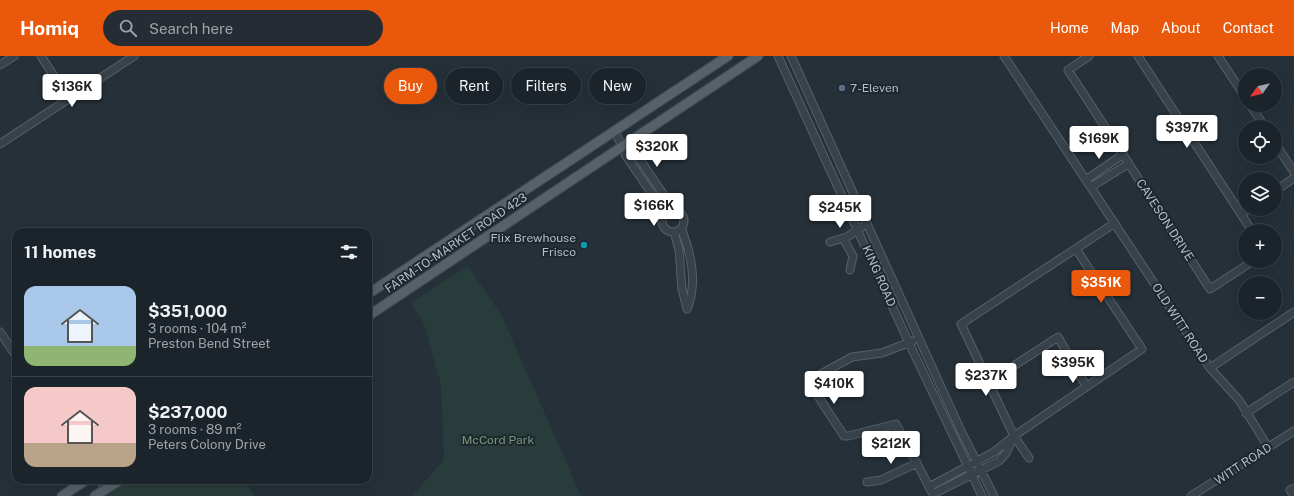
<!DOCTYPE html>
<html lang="en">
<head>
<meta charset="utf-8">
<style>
  :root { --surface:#1c242b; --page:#252c33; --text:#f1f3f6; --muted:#a0a4a9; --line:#3a4147; --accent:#ea580c }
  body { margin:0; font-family:"Public Sans",sans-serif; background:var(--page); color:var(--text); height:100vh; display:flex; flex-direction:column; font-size:15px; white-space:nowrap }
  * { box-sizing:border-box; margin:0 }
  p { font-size:13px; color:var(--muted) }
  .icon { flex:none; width:22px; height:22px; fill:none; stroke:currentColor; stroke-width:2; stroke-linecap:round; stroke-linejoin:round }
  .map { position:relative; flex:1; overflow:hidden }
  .details { position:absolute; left:12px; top:172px; width:360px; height:256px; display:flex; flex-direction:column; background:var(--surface); border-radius:12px; box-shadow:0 4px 16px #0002,0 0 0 1px var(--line) }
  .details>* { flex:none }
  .banner { position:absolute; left:384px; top:12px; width:380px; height:36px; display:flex; gap:8px }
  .needle { width:26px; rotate:236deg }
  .tools { position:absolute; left:1238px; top:12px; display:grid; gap:8px }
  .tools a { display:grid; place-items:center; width:44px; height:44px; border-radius:50%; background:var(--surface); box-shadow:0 4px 16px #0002,0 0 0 1px var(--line); font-size:20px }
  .price { position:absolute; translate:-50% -34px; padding:0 9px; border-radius:4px; background:#fff; color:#222; font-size:13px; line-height:26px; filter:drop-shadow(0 1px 2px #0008) }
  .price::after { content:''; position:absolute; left:50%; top:24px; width:12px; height:9px; margin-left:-6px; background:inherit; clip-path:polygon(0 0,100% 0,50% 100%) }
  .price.selected { background:var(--accent); color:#fff }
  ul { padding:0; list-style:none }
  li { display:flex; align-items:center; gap:12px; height:100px; padding:0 12px }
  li+li { border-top:1px solid var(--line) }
  li span { display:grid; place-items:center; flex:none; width:112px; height:80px; border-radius:12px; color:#555 }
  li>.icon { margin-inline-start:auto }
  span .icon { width:48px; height:48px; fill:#fffc; stroke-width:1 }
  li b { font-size:17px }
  h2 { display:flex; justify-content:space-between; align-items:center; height:48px; padding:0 12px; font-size:17px }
  .tag { padding:0 14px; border-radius:18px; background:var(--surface); box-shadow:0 4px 16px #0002,0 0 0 1px var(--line); font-size:14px; line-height:36px }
  .tag.selected { background:var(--accent); color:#fff }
  header { display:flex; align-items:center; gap:24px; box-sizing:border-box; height:56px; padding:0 20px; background:var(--accent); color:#fff }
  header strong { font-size:19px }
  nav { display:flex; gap:22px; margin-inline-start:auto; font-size:14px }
  .search { width:280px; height:36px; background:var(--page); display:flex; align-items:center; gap:10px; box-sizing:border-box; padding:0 14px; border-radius:22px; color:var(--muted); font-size:15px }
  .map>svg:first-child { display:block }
</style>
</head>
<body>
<header>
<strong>Homiq</strong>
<div class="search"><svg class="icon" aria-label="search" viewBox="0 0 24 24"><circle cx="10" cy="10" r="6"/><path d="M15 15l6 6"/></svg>Search here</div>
<nav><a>Home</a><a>Map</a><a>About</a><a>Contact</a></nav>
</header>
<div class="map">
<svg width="1294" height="440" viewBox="0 0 1294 440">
  <rect width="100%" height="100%" fill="#253039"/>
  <path fill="#283d3b" d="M468 210 502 260 581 440H412L444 404 441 329 424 268 411 247Z
    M129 424H245L255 440H105Z"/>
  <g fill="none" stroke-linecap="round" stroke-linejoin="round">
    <defs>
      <path id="minor" d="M41 0 69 43
        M778 0 909 287 982 440
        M791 0 961 375 994 440
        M1004 0 1210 312 1239 344 1268 391
        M1089 0 1068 14 1210 233 1253 205
        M1138 0 1252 175
        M1218 0 1245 41
        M0 9 14 0
        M1250 49 1265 71
        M614 75 623 91 626 100 665 157
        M1275 87 1294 116
        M0 88 134 0
        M623 91 634 95 674 154
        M1086 124 1122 99
        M1091 131 1128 108
        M1275 135 1294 122
        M662 165a11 11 0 1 1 22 0a11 11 0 1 1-22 0Z
        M1241 158 1249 153
        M681 172C691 197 698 227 687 253
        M674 176 679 194 682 233 687 253
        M843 182 853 200 850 214
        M830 186 847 181 862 171
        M0 276 16 300
        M913 285 882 297 852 301 819 319 813 324 810 328 844 380H848L896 368 934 440
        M1210 312 1294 256
        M989 326 1058 281 1086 330
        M1246 357 1294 326
        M1014 380 1142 293 1076 193
        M1029 402 1014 380 961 268 1115 167
        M100 424 106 433
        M867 426 881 424 917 407
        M929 431 994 396 1014 380 1006 397 999 405 933 438
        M1191 440 1294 375
        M1294 440 1290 434 1294 432"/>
      <path id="major" d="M368 238 728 0
        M368 260 758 0
        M62 440 86 424
        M95 440 120 424"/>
    </defs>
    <use href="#minor" stroke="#576068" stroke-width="9"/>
    <use href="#major" stroke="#424b53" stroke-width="11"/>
    <use href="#minor" stroke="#38424a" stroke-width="7"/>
    <use href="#major" stroke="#57616a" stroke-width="9"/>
  </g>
  <circle fill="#5c6f8a" stroke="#1e272f" stroke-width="1.5" cx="842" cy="32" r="4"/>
  <circle fill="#0f9aa8" stroke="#1e272f" stroke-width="1.5" cx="584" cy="189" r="4"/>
  <g text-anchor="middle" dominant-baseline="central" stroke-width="4" stroke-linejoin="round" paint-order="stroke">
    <g font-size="12" fill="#b4bdc6" stroke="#1e272f" text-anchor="start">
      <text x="850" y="32">7-Eleven</text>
      <text x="576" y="182" text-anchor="end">Flix Brewhouse<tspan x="576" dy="14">Frisco</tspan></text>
    </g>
    <g font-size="12" fill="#b4bdc6" stroke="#1e272f">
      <text transform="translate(1165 164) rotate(57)">CAVESON DRIVE</text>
      <text transform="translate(456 187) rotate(-34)">FARM-TO-MARKET ROAD 423</text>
      <text transform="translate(879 220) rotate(66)">KING ROAD</text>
      <text transform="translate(1180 267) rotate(57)">OLD WITT ROAD</text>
      <text transform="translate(1243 408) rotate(-33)">WITT ROAD</text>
    </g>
    <g font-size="12" fill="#749978" stroke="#1e272f">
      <text x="498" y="384">McCord Park</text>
    </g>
  </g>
</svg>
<div class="tools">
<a><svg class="needle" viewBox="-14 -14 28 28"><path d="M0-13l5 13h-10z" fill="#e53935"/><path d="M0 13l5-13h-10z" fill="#a0a4a9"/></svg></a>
<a><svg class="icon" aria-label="locate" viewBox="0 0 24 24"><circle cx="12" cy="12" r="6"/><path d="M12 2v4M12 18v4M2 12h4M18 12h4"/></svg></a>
<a><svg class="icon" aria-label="layers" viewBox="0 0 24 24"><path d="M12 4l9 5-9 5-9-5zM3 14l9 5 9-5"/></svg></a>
<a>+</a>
<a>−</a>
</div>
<b class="price" style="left:72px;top:52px">$136K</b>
<b class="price" style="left:1187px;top:93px">$397K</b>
<b class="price" style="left:1099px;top:104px">$169K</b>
<b class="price" style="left:657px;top:112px">$320K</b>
<b class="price" style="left:654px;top:171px">$166K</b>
<b class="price" style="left:840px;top:173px">$245K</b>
<b class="price selected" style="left:1101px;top:248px">$351K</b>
<b class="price" style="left:1073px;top:328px">$395K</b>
<b class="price" style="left:986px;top:341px">$237K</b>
<b class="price" style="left:834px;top:349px">$410K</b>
<b class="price" style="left:891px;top:409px">$212K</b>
<div class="banner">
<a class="tag selected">Buy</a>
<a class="tag">Rent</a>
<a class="tag">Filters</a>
<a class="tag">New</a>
</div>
<section class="details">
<h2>11 homes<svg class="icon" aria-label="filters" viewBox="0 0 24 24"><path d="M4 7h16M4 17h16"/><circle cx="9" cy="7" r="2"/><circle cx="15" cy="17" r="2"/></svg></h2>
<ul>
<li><span style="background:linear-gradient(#a9c7e8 75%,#8fb573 0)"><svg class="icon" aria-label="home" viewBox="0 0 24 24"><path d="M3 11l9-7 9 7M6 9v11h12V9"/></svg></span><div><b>$351,000</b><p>3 rooms · 104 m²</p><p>Preston Bend Street</p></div></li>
<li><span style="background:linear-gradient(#f6c9c9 70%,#b9a48a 0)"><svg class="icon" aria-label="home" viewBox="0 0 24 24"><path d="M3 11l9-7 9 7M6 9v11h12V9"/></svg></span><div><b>$237,000</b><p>3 rooms · 89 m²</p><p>Peters Colony Drive</p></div></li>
</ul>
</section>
</div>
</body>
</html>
